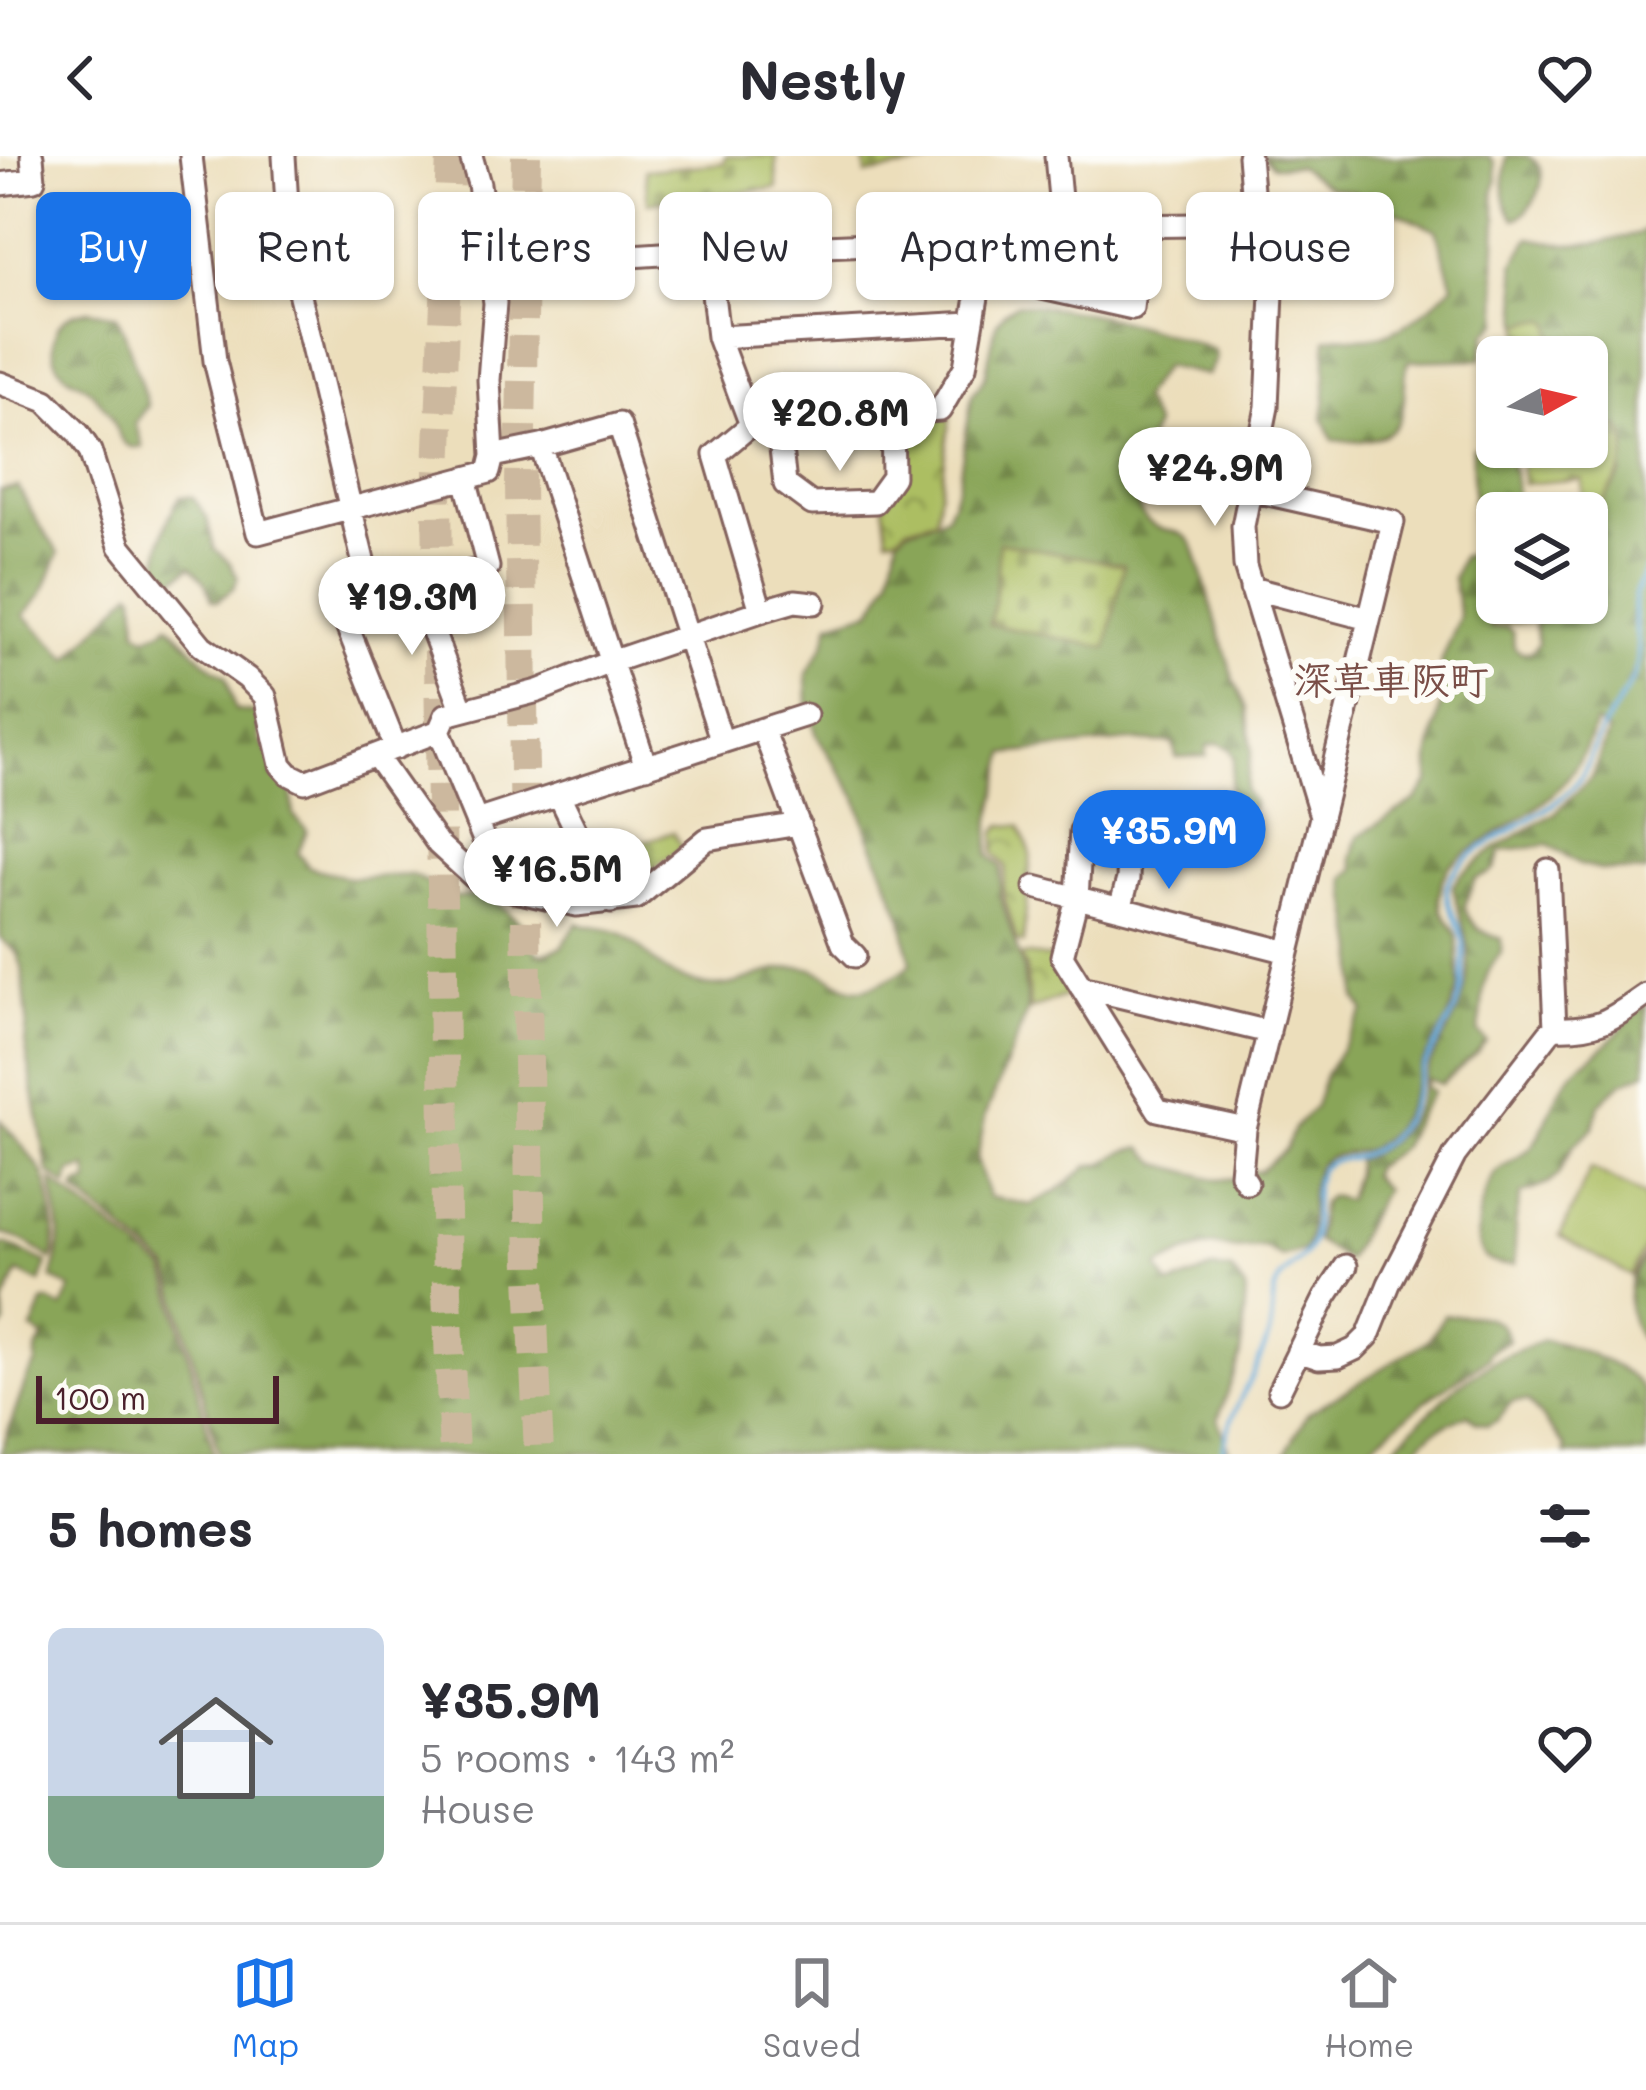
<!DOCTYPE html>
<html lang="en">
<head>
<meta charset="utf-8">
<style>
  :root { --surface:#fff; --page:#f2f2f3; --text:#2b2b33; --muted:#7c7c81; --line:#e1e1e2; --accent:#1a73e8 }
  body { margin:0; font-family:Mali,"Klee One",sans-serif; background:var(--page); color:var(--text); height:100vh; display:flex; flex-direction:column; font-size:45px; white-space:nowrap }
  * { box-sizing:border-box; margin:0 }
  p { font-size:39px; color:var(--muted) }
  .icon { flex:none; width:66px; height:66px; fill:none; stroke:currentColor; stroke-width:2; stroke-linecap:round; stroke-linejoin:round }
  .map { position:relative; height:1298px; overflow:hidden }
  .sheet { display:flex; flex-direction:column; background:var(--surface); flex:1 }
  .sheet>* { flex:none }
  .top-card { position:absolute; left:36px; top:36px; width:1575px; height:108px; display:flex; gap:24px }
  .needle { width:78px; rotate:82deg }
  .controls { position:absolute; left:1476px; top:180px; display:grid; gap:24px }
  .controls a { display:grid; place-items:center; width:132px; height:132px; border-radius:18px; background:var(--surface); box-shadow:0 3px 9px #0004; font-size:60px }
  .scale { position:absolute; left:36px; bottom:30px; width:243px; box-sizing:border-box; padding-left:12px; border:6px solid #4a1f2b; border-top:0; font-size:33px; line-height:42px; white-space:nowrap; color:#4a1f2b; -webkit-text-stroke:9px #fdfcf7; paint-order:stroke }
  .price { position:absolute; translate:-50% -102px; padding:0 27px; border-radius:42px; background:#fff; color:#222; font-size:39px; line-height:78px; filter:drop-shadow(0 3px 6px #0008) }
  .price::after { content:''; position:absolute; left:50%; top:72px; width:36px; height:27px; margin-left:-18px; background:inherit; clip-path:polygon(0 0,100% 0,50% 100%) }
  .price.active { background:var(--accent); color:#fff }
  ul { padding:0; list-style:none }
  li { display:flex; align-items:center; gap:36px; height:300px; padding:0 48px }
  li+li { border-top:3px solid var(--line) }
  li span { display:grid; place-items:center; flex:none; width:336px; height:240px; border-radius:18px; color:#555 }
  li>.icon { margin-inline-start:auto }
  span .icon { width:144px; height:144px; fill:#fffc; stroke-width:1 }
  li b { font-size:51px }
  h2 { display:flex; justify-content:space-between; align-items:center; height:144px; padding:0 48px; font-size:51px }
  .chip { padding:0 42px; border-radius:18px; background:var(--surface); box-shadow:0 3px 9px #0004; font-size:42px; line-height:108px }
  .chip.active { background:var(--accent); color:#fff }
  header { display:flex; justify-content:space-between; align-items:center; height:156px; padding:0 48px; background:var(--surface); font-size:54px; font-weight:700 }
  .tab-bar { display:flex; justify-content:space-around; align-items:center; height:168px; border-top:3px solid var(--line); background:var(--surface); font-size:33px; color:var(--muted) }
  .tab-bar a { display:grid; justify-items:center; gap:6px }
  .tab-bar .active { color:var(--accent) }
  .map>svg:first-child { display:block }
</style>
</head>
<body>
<header><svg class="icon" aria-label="back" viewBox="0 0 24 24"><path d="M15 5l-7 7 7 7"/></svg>Nestly<svg class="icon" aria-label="heart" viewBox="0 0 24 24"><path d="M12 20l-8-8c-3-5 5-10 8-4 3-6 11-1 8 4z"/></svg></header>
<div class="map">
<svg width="1646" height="1298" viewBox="0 0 1646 1298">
  <defs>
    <pattern id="forest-firs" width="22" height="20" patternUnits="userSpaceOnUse" patternTransform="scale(3)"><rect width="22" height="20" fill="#89a558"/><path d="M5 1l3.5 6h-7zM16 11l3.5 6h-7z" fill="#728649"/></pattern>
    <pattern id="cemetery-stones" width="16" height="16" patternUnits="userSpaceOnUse" patternTransform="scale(3)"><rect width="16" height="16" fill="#acbe62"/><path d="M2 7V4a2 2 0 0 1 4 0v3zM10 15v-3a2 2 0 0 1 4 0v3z" fill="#8e9a51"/></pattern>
    <pattern id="park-crowns" width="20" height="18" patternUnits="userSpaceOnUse" patternTransform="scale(3)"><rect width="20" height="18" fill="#acbe62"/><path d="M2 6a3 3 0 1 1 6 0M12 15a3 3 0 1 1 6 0" fill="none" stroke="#8e9a51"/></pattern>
  </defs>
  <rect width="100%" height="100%" fill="#fdfcf7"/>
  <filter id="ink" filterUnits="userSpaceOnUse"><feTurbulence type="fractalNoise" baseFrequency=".00833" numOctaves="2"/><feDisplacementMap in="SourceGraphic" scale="24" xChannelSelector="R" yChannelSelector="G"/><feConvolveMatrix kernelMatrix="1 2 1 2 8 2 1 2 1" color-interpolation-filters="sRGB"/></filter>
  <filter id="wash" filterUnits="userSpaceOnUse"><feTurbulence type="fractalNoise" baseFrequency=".004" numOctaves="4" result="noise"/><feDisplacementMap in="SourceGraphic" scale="48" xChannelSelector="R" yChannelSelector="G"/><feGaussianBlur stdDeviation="2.7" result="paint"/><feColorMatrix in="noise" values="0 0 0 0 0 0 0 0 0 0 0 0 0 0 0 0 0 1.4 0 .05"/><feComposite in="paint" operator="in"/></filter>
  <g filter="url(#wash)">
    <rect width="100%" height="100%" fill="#ecdebb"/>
    <path fill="#acbe62" stroke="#7b6e46" stroke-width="3" d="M1591 1012 1646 1041V1090L1631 1120 1560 1080Z"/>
    <path fill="url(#forest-firs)" stroke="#6a6242" stroke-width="3" d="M1261 0H1488L1494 6 1497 24 1493 37 1497 63 1495 109 1500 166 1487 176 1481 203 1408 205C1403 223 1406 239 1402 256 1396 286 1358 287 1333 284L1323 262 1326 242V183C1342 177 1356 184 1373 181 1404 176 1432 151 1453 129L1436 74 1354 36 1329 31 1298 10H1273Z
      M1506 0C1508 0 1525 0 1526 0 1556 11 1537 53 1515 63 1498 45 1505 22 1506 0Z
      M1646 73V716L1600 714 1580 709 1548 688 1500 695C1498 714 1492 717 1475 723L1464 751C1470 769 1482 777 1501 783V797C1475 827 1487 844 1478 876L1486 885 1477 897 1441 928 1427 923 1425 931 1432 936 1416 961 1402 990 1374 1012 1370 1019 1384 1033 1347 1104 1316 1085 1322 1047 1329 1040 1347 1044 1355 1017 1356 1004C1384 994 1403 977 1416 950 1421 938 1422 925 1427 914 1444 873 1465 860 1468 811 1470 782 1458 758 1453 730L1460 719 1496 692 1555 657 1592 621 1608 576 1595 567C1571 650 1511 662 1449 710L1442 724 1439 742 1441 754 1457 779 1459 831 1447 865 1422 907 1406 952 1392 975 1369 993 1329 1001 1318 1009 1311 1033 1309 1083 1304 1095 1281 1101 1263 1091 1235 1093 1213 1089 1185 1097 1158 1111 1169 1130 1212 1113 1231 1114 1246 1133 1241 1199 1218 1263 1230 1298H219L169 1112 75 1035 78 1029 89 1027 87 1012 71 1016 67 1030 48 1016 25 887 27 865 22 810 16 796 0 782V334L18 331 35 362 59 397 42 439 24 459 69 503 132 435 135 439 137 474 146 481 163 474 168 468C192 488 197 504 226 520L235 554 259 558V583L286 624 292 637 294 660 307 674 298 697 309 711 349 722 412 719 458 742 478 739 495 745 521 767 520 786 542 798 562 791 577 767C592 773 609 771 622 778 639 788 650 803 665 815 674 821 689 825 700 828 735 837 766 810 801 811 823 811 843 835 861 833 878 830 899 819 911 808L901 758 868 677 857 642 817 580 808 549 807 518 825 487 830 467 872 454 891 421 898 381 907 373 935 365 946 359 954 342 959 323 972 239 985 221 996 168 1004 156 1016 148C1083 152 1150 170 1213 194L1216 202 1207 219 1164 210 1141 242 1155 270 1132 315 1129 330C1137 342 1138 358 1149 366 1166 379 1179 369 1193 389L1234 524 1247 553 1252 595 1245 635 1254 647 1251 653 1240 652 1238 668 1226 666 1234 601 1230 593 1219 587 1207 590 1206 600 1176 601 1173 587 1130 585 1006 598 990 668 989 699 1001 711 1000 739 1023 813 1028 854 985 961 977 1003 989 1041 1030 1049 1057 1035 1089 1010 1104 1007 1123 996 1142 991 1160 1008 1218 1024 1245 1021 1252 1015 1259 1016 1286 993 1294 972 1315 951 1325 919 1364 855 1356 842 1357 795 1345 722 1355 713 1352 702 1358 681 1416 644 1429 626V601L1443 538 1441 507 1460 461 1453 423 1461 401 1473 397 1472 291H1496C1521 313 1514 326 1516 357H1497V406L1487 409 1491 472 1507 471 1513 476 1514 491 1520 496H1531L1538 488 1535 468 1553 464V447H1587V366L1622 317 1617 270 1587 273V201H1555L1552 168 1547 164 1521 169 1514 108 1530 82 1566 89 1596 88 1640 77Z
      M87 154 116 159 125 178 148 250 135 267 143 291C115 295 121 272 108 255 101 246 92 234 82 228 73 222 73 225 65 218 49 203 49 172 69 160 74 156 81 156 87 154Z
      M180 341H193L207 362 214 392 230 407 238 422 233 433 217 445 212 443 206 427 191 410 172 425 169 437 151 416 154 411H158C161 384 165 363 180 341Z
      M1646 849V916L1621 927 1599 948 1593 972 1573 990 1559 1018 1548 1028 1521 1038 1515 1068V1108C1506 1109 1496 1109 1488 1104 1467 1089 1482 1036 1495 1018 1505 1006 1522 1002 1532 990 1547 971 1552 945 1566 925 1576 909 1594 901 1607 888 1620 875 1630 860 1646 849Z
      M0 964C13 980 33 999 43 1018 51 1036 59 1086 52 1104 36 1093 20 1080 0 1078Z
      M51 1024 166 1114 214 1298H0L27 1222 36 1208V1195L44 1181 32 1174 43 1147 49 1145 62 1152 71 1133 52 1122C65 1081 59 1065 51 1024Z
      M0 1088 8 1089 47 1107 40 1127 18 1116 3 1150 6 1168 0 1175Z
      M1646 1099V1190C1631 1174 1625 1147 1631 1125 1634 1117 1642 1107 1646 1099Z
      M1444 1159C1469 1159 1501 1155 1508 1184L1489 1196 1488 1202 1428 1243 1360 1298H1285L1307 1258 1429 1184Z
      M1543 1184C1569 1187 1641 1214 1646 1241 1646 1259 1646 1280 1646 1298H1565V1291L1528 1245H1513L1498 1264 1487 1269 1476 1266 1468 1258C1449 1267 1421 1278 1413 1298H1392L1396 1288 1457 1230 1495 1204Z"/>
    <path fill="url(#cemetery-stones)" stroke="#7b6e46" stroke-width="3" d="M725 0H776L777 32 648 47 645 14 724 7Z
      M864 0H972L866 19Z
      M1535 164H1547L1552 167 1555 201H1514L1522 199 1521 169Z
      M1618 270 1625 277C1631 314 1610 333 1590 362H1587V357H1583L1582 323 1523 328 1520 291H1587V273Z
      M999 386 1124 409 1107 492 989 468 995 445Z
      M1489 410H1497V447H1552L1553 464 1493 468Z"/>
    <path fill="url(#park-crowns)" stroke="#7b6e46" stroke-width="3" d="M950 261 936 363 907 371 898 379 888 381 884 349 903 325 900 271 908 264Z
      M1002 669 1020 670 1031 698 1023 787 1017 786 1003 736 1006 711 994 697 996 676Z
      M673 676 682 692 634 727 609 734 594 701Z
      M1029 799 1060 803 1077 835 1030 854 1026 813 1020 800Z"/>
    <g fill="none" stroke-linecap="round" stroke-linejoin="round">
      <path stroke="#60a7d7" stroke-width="4.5" d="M1223 1298C1228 1254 1256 1221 1269 1179 1274 1163 1270 1141 1278 1126 1288 1109 1307 1104 1312 1084 1317 1064 1310 1030 1321 1013 1328 1003 1343 1004 1354 1001 1379 995 1397 977 1408 955 1414 941 1417 926 1423 912 1436 884 1458 860 1462 830 1463 815 1465 799 1463 784 1460 763 1440 747 1449 724 1463 690 1550 662 1578 625 1590 610 1593 591 1601 575 1613 551 1635 530 1638 503 1640 484 1633 466 1634 448 1634 436 1641 425 1646 414"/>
    </g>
  </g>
  <g filter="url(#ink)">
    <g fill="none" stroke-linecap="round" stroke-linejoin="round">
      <path stroke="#ccb89e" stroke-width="30" stroke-dasharray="30 15" stroke-linecap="butt" d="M451 0 437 340 447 1137 454 1298
        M526 0 520 329 531 1119 539 1298"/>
      <defs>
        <path id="minor" d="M191 0 215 205 258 377 489 316 493 300 489 224 495 147 479 28 471 0
          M284 0 290 98 372 442
          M1056 0 1063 74
          M1249 0 1255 68
          M0 28 34 24 32 0
          M1035 76 1042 132 1132 152 1142 69
          M708 95 718 181 751 269
          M492 109 708 95 987 83 1120 70 1275 68 1267 251 1243 370 1245 410 1321 660
          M718 181 971 167
          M0 227 46 245 78 277 90 295 120 390 202 490 247 522 265 540 281 609 289 618 305 626 439 575 446 559 538 535 611 506 761 455 715 299 751 269 940 254 965 211 987 83
          M778 266 785 328 812 348 875 346 893 321 892 260
          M541 290 619 268 722 586
          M493 300 541 290 646 611
          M416 430 462 553
          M1251 432 1369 463
          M761 455 795 445 814 447
          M763 573 843 788 855 800
          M439 575 496 713 499 731
          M396 592 345 465 367 455 372 442 488 411 465 322
          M376 600 438 688 474 721 499 731 576 749 636 742 707 683 799 668
          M559 639 611 746
          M1169 663 1091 664 1081 675 1077 742 1062 800 1158 954 1245 973
          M476 665 806 559
          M1548 714 1555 872
          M1035 731 1288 796
          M1120 753 1128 723 1130 663
          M1081 831 1269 876
          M1247 1027 1241 1018 1245 973 1393 366 1251 334
          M1298 1195 1319 1202 1338 1201 1355 1193 1368 1180 1389 1128 1455 999 1549 877 1555 872C1598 874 1612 863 1646 839
          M1279 1235 1325 1142 1346 1110"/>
      </defs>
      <use href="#minor" stroke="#83625d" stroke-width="27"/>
      <use href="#minor" stroke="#fff" stroke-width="21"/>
    </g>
  </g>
  <g text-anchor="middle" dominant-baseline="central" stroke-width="12" stroke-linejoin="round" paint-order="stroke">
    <g font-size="39" font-weight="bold" fill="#7a4e47" stroke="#fdfcf7">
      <text x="1391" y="522">深草車阪町</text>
    </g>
  </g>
</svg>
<div class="controls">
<a><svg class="needle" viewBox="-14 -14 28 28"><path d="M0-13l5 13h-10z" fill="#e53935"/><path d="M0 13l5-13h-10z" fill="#7c7c81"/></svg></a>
<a><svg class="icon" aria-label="layers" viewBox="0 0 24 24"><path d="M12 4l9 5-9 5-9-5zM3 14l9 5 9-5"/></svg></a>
</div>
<div class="scale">100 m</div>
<b class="price" style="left:840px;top:318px">¥20.8M</b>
<b class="price" style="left:1215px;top:373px">¥24.9M</b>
<b class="price" style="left:412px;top:502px">¥19.3M</b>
<b class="price active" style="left:1169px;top:736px">¥35.9M</b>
<b class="price" style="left:557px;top:774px">¥16.5M</b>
<div class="top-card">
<a class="chip active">Buy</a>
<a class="chip">Rent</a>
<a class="chip">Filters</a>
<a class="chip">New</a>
<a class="chip">Apartment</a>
<a class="chip">House</a>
</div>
</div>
<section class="sheet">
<h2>5 homes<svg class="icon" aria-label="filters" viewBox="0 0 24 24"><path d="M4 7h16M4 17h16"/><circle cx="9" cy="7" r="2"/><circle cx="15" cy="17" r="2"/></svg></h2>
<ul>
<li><span style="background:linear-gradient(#c9d6e8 70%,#7fa58c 0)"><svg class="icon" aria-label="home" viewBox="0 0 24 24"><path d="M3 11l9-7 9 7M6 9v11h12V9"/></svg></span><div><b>¥35.9M</b><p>5 rooms · 143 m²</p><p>House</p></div><svg class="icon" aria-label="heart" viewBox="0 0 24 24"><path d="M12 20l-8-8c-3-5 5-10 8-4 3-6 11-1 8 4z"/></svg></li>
</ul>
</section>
<nav class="tab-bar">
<a class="active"><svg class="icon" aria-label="map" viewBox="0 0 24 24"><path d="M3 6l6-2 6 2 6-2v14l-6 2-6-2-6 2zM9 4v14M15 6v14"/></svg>Map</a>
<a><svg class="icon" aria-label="saved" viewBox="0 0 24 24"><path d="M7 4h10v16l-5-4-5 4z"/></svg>Saved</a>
<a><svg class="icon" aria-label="home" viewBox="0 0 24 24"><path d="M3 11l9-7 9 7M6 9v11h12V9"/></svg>Home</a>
</nav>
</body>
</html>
